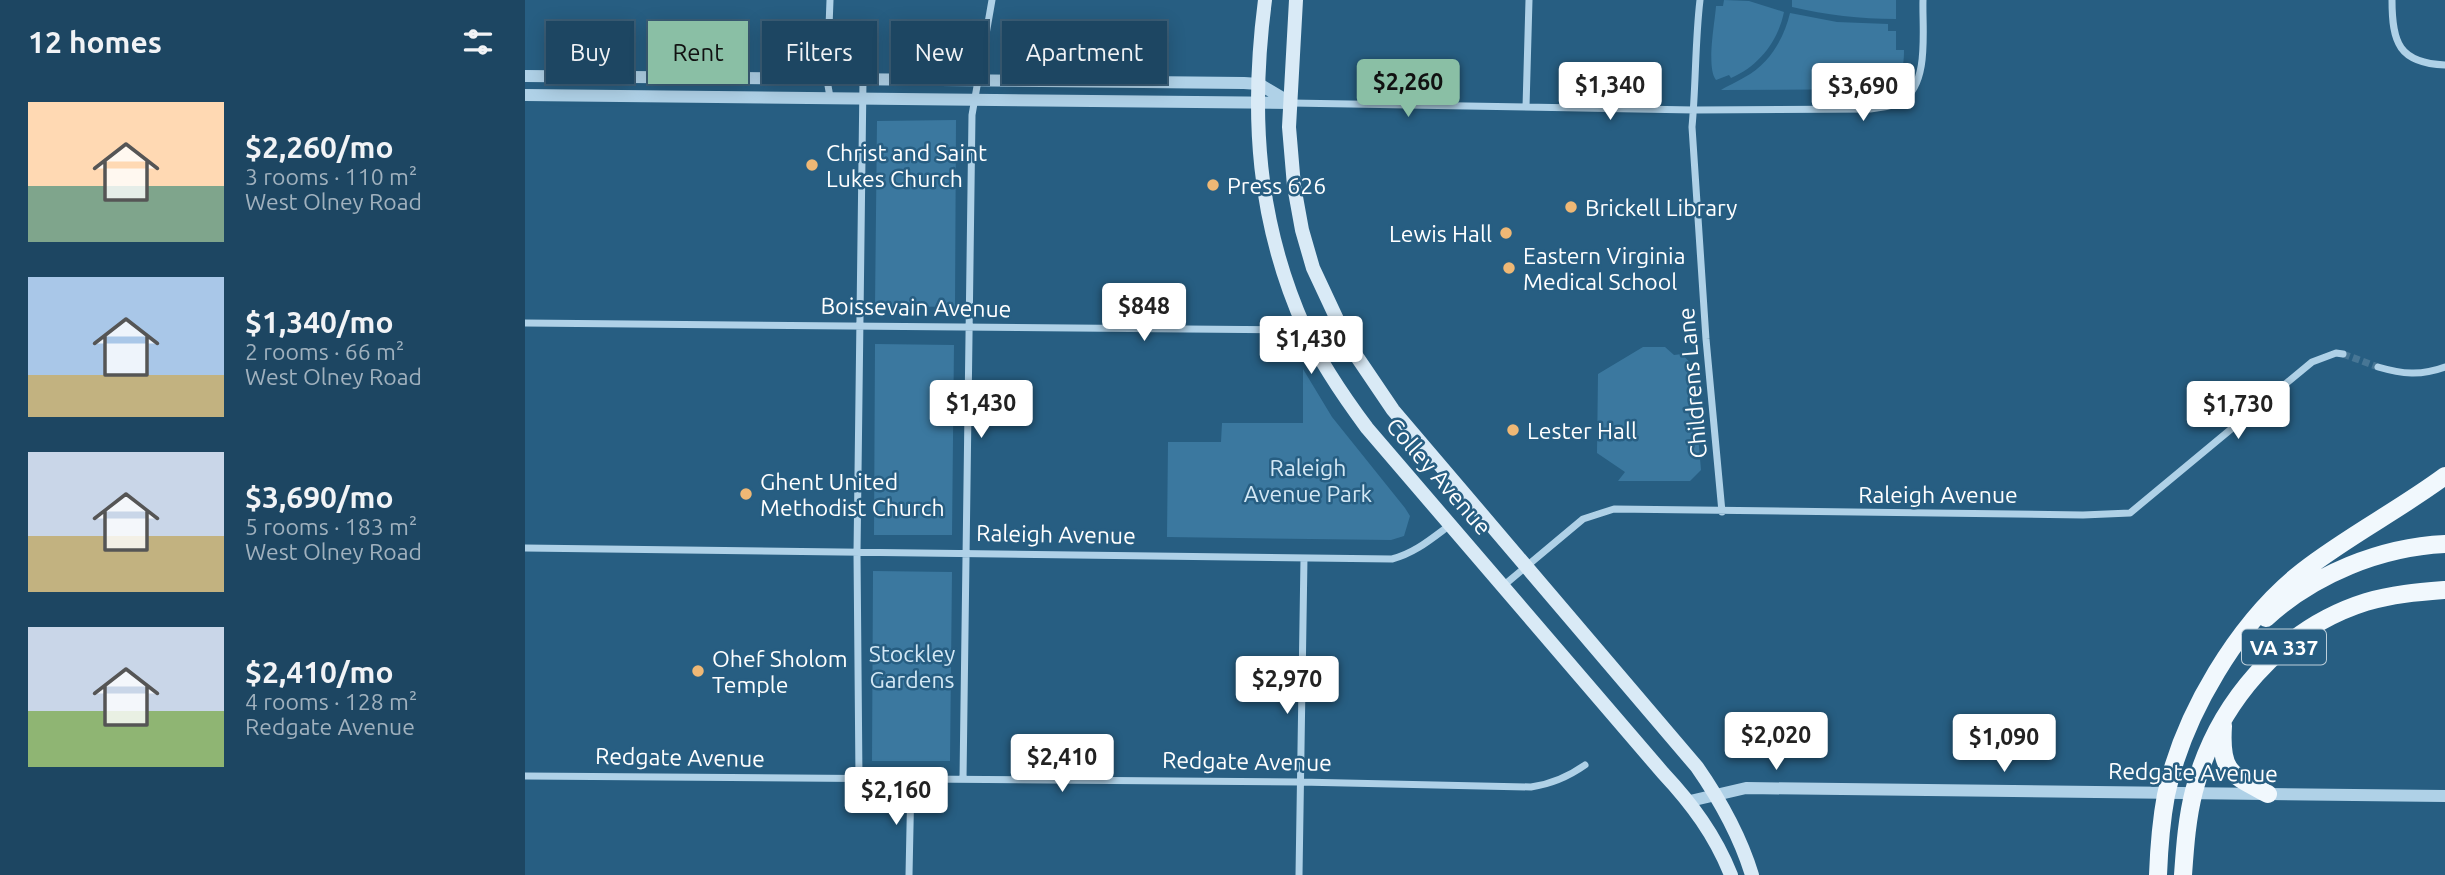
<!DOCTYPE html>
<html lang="en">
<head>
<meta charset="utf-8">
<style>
  :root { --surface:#1d4662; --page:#254d68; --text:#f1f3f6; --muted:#a0b1be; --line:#3b5e77; --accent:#8abfa5 }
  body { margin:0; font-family:Ubuntu,sans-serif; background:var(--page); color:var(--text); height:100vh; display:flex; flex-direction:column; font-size:26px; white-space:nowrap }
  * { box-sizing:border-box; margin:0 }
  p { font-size:23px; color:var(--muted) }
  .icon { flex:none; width:38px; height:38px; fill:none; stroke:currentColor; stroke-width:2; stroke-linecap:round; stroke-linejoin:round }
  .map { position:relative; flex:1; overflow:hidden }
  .side { display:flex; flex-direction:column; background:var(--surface); width:525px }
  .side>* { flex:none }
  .hud { position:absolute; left:21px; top:21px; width:665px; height:63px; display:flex; gap:14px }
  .price { position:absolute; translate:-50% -60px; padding:0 16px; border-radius:7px; background:#fff; color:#222; font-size:23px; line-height:46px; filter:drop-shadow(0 2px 4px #0008) }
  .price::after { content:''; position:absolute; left:50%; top:42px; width:21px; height:16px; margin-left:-10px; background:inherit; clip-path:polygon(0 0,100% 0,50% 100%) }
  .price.current { background:var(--accent); color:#111 }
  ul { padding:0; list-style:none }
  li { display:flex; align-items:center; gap:21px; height:175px; padding:0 28px }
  li span { display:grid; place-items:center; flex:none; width:196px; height:140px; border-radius:0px; color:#555 }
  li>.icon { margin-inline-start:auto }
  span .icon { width:84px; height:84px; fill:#fffc; stroke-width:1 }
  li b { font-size:30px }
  h2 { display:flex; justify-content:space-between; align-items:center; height:84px; padding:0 28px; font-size:30px }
  .pill { padding:0 24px; border-radius:0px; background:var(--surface); box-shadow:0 4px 18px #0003,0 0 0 2px var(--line); font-size:24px; line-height:63px }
  .pill.current { background:var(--accent); color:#111 }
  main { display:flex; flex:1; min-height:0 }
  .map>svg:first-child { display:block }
</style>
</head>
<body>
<main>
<section class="side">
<h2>12 homes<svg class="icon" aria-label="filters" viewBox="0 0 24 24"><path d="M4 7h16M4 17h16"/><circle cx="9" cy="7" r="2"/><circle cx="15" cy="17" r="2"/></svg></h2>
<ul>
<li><span style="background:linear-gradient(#ffd9b3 60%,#7fa58c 0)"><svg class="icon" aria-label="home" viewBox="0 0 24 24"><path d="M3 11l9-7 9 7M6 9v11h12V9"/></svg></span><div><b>$2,260/mo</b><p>3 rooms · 110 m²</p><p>West Olney Road</p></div></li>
<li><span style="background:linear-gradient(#a9c7e8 70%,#c2b280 0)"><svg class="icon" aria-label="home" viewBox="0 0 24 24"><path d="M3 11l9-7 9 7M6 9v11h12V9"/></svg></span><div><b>$1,340/mo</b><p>2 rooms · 66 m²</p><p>West Olney Road</p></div></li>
<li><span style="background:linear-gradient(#c9d6e8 60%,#c2b280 0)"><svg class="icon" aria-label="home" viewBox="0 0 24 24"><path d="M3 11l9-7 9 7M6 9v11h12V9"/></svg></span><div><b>$3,690/mo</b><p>5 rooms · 183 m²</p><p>West Olney Road</p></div></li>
<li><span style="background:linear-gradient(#c9d6e8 60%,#8fb573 0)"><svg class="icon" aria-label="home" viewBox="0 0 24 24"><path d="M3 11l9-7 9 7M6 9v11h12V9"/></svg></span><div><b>$2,410/mo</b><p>4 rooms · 128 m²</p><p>Redgate Avenue</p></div></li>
</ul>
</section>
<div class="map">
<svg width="1920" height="875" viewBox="0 0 1920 875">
  <rect width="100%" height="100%" fill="#275e82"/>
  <path fill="#3b789f" d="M1199 0 1224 1 1259 12C1253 41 1234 66 1206 78L1204 75 1191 80C1181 68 1190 22 1191 6H1198Z
    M1267 0H1371V19C1335 19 1301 15 1267 7Z
    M1265 13 1312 22 1363 24V31H1371V50H1379C1379 69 1376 83 1356 89L1196 90C1202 86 1212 82 1220 77 1244 64 1259 39 1265 13Z
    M431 120 430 307 350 306 352 121Z
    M350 344 429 345 427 535H349Z
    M1118 347H1140L1149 355 1157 354 1167 365 1176 470 1165 481H1093L1100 472 1072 453 1073 374Z
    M778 369 807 417 880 508 885 516 879 536 866 540 642 537 643 442H696L697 423H778Z
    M348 571 427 572 425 761H347Z"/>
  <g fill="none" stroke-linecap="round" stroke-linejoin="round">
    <path stroke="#477695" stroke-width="7" stroke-dasharray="7 3.5" stroke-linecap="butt" d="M1818 354 1853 367"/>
    <path stroke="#afd1e7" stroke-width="7" d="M1175 0C1170 42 1171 84 1167 127L1181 339 1197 512
      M1867 0C1867 43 1874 63 1920 65
      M305 97 302 80 305 0
      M766 103 1169 110 1345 109C1356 107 1368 107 1377 101 1405 83 1397 29 1398 0
      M1001 107 1004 0
      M0 323 780 330
      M1853 367C1877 374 1896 376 1920 367
      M0 548 867 559C890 553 906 539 925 525
      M978 586 1058 519 1089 509 1558 515 1605 513 1787 362 1811 353 1818 354
      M0 776 775 782 1006 787C1027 784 1043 777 1060 765
      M334 779 332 553 338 80
      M438 779 447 115 467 0
      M384 875 386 779
      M774 875 779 558"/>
    <path stroke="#afd1e7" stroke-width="12" d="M0 76 719 83 734 84 766 103
      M0 95 766 103
      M1165 801 1221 788 1920 796"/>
    <path stroke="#d9eaf6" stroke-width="14" d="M740 0C725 115 732 222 780 329 796 364 819 397 842 428L1138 773C1167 804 1190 835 1206 875
      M771 0 764 127 769 186 777 230 788 268 824 345 868 410 1172 767C1195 800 1215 836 1227 875"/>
    <path stroke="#f1f8fd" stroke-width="18" d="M1741 618C1789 574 1856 547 1920 544
      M1698 726C1695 772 1705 774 1743 794
      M1633 875C1634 848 1636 822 1641 795 1658 715 1713 622 1778 571 1823 536 1874 510 1920 476
      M1658 875C1660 847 1662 818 1669 791 1691 705 1755 629 1841 602 1867 594 1894 592 1920 590"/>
  </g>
  <g fill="#efb875" stroke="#275e82" stroke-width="2.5">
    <circle cx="287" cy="165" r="7"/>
    <circle cx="688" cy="185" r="7"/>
    <circle cx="1046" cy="207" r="7"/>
    <circle cx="981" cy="233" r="7"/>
    <circle cx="984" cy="268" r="7"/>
    <circle cx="988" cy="430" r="7"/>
    <circle cx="221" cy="494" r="7"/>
    <circle cx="173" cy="671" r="7"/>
  </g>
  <g text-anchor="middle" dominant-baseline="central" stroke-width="5" stroke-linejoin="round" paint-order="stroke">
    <rect fill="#275e82" stroke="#becfda" stroke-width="2" x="1717" y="629.5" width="84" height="35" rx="5"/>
    <g font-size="21" font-weight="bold" fill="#fff">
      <text x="1759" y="647">VA 337</text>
    </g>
    <g font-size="23" fill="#fff" stroke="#275e82" text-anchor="start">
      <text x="301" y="152">Christ and Saint<tspan x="301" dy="26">Lukes Church</tspan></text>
      <text x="702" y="185">Press 626</text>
      <text x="1060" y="207">Brickell Library</text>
      <text x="967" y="233" text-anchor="end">Lewis Hall</text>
      <text x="998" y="255">Eastern Virginia<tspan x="998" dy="26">Medical School</tspan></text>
      <text x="1002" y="430">Lester Hall</text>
      <text x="235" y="481">Ghent United<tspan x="235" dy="26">Methodist Church</tspan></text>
      <text x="187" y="658">Ohef Sholom<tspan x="187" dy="26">Temple</tspan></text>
    </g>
    <g font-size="23" fill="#fff" stroke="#275e82">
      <text transform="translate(391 307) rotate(1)">Boissevain Avenue</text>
      <text transform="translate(1167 383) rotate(-95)">Childrens Lane</text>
      <text transform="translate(914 476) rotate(49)">Colley Avenue</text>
      <text x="1413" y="494">Raleigh Avenue</text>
      <text transform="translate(531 534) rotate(1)">Raleigh Avenue</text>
      <text transform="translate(155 757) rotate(1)">Redgate Avenue</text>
      <text transform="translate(722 761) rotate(1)">Redgate Avenue</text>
      <text transform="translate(1668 772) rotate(1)">Redgate Avenue</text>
    </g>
    <g font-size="23" fill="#d3e8f5" stroke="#275e82">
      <text x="783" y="467">Raleigh<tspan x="783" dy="26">Avenue Park</tspan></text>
      <text x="387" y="653">Stockley<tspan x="387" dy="26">Gardens</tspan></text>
    </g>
  </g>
</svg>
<b class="price current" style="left:883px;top:119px">$2,260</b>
<b class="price" style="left:1085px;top:122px">$1,340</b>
<b class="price" style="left:1338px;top:123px">$3,690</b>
<b class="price" style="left:619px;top:343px">$848</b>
<b class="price" style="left:786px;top:376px">$1,430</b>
<b class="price" style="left:456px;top:440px">$1,430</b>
<b class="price" style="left:1713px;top:441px">$1,730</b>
<b class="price" style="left:762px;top:716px">$2,970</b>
<b class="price" style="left:1251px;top:772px">$2,020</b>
<b class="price" style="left:1479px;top:774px">$1,090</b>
<b class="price" style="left:537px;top:794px">$2,410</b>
<b class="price" style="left:371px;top:827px">$2,160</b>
<div class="hud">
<a class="pill">Buy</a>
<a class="pill current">Rent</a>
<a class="pill">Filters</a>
<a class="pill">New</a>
<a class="pill">Apartment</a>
</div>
</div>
</main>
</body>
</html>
